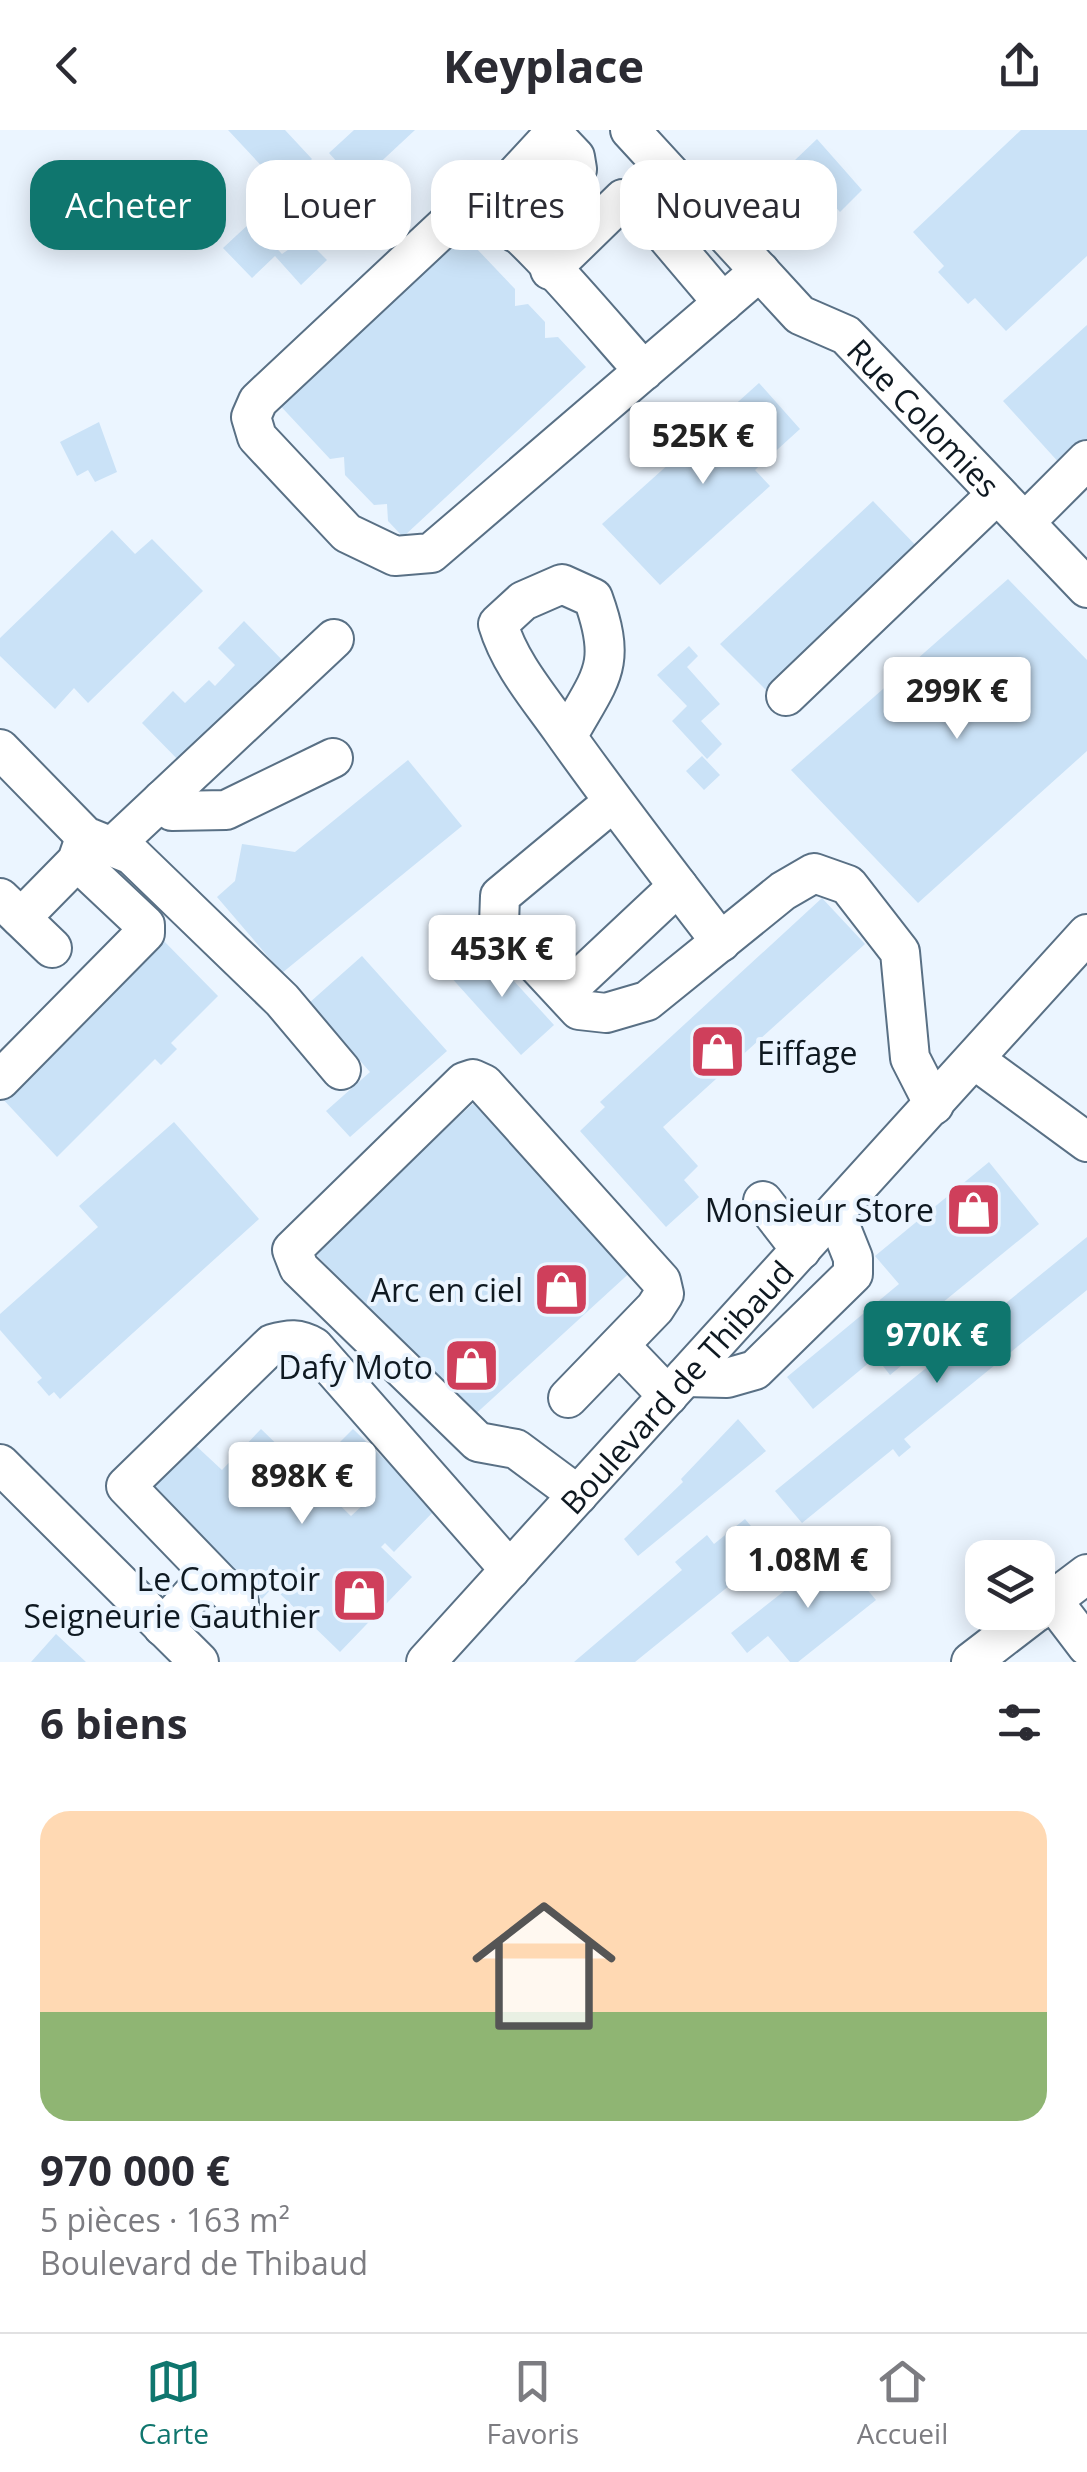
<!DOCTYPE html>
<html lang="fr">
<head>
<meta charset="utf-8">
<style>
  :root { --surface:#fff; --page:#f7f7f7; --text:#2b2b33; --muted:#7c7c81; --line:#e1e1e2; --accent:#0f766e }
  body { margin:0; font-family:"Open Sans",sans-serif; background:var(--page); color:var(--text); height:100vh; display:flex; flex-direction:column; font-size:38px; white-space:nowrap }
  * { box-sizing:border-box; margin:0 }
  p { font-size:32px; color:var(--muted) }
  .icon { flex:none; width:55px; height:55px; fill:none; stroke:currentColor; stroke-width:2; stroke-linecap:round; stroke-linejoin:round }
  .map { position:relative; height:1532px; overflow:hidden }
  .panel { display:flex; flex-direction:column; background:var(--surface); flex:1 }
  .panel>* { flex:none }
  .top-card { position:absolute; left:30px; top:30px; width:1028px; height:90px; display:flex; gap:20px }
  .fabs { position:absolute; left:965px; top:1410px; display:grid; gap:20px }
  .fabs a { display:grid; place-items:center; width:90px; height:90px; border-radius:20px; background:var(--surface); box-shadow:0 5px 25px #0003; font-size:50px }
  .price { position:absolute; translate:-50% -85px; padding:0 22px; border-radius:10px; background:#fff; color:#222; font-size:32px; line-height:65px; filter:drop-shadow(0 2px 5px #0008) }
  .price::after { content:''; position:absolute; left:50%; top:60px; width:30px; height:22px; margin-left:-15px; background:inherit; clip-path:polygon(0 0,100% 0,50% 100%) }
  .price.current { background:var(--accent); color:#fff }
  ul { padding:0; list-style:none }
  li { display:grid; align-content:center; gap:20px; height:530px; padding:0 40px }
  li+li { border-top:2px solid var(--line) }
  li span { display:grid; place-items:center; height:310px; border-radius:30px; color:#555 }
  li>.icon { margin-inline-start:auto }
  span .icon { width:180px; height:180px; fill:#fffc; stroke-width:1 }
  li b { font-size:42px }
  h2 { display:flex; justify-content:space-between; align-items:center; height:120px; padding:0 40px; font-size:42px }
  .chip { padding:0 35px; border-radius:30px; background:var(--surface); box-shadow:0 5px 25px #0003; font-size:35px; line-height:90px }
  .chip.current { background:var(--accent); color:#fff }
  header { display:flex; justify-content:space-between; align-items:center; height:130px; padding:0 40px; background:var(--surface); font-size:45px; font-weight:700 }
  .tabs { display:flex; justify-content:space-around; align-items:center; height:140px; border-top:2px solid var(--line); background:var(--surface); font-size:28px; color:var(--muted) }
  .tabs a { display:grid; justify-items:center; gap:5px }
  .tabs .current { color:var(--accent) }
  .map>svg:first-child { display:block }
</style>
</head>
<body>
<header><svg class="icon" aria-label="back" viewBox="0 0 24 24"><path d="M15 5l-7 7 7 7"/></svg>Keyplace<svg class="icon" aria-label="share" viewBox="0 0 24 24"><path d="M12 15V3M7 8l5-5 5 5M5 13v7h14v-7"/></svg></header>
<div class="map">
<svg width="1087" height="1532" viewBox="0 0 1087 1532">
  <rect width="100%" height="100%" fill="#ebf5ff"/>
  <path fill="#cae2f7" d="M228 0H285L312 29 282 58Z
    M354 0H415L357 54 329 23Z
    M1021 0H1087V126L1006 201 975 168 968 174 938 142 944 136 913 102Z
    M817 9 862 60 840 82 794 31Z
    M251 92 282 124 305 108 327 130 301 155 275 126 252 148 223 118Z
    M457 98 515 159V176L528 174 545 192V208L558 207 586 237 403 407 388 391 387 374 374 375 345 345 344 327 330 329 274 269Z
    M1087 195V312L1061 335 1003 271Z
    M759 253 800 299 755 340 770 356 660 455 602 394Z
    M99 292 117 342 95 352 88 340 77 346 60 312Z
    M873 371 924 424 772 566 720 514Z
    M112 400 135 424 152 409 203 461 88 573 74 558 55 579 0 526V508Z
    M1008 449 1087 530V621L918 773 791 640Z
    M244 491 288 536 186 638 142 593 173 561 185 573 209 550 215 556 235 535 218 518Z
    M689 516 698 526 687 537 720 574 701 591 722 614 707 629 672 591 687 576 657 545Z
    M702 626 720 645 704 660 686 641Z
    M408 630 462 696 282 843 217 767 235 751 242 714 295 722Z
    M822 768 865 814 663 997 698 1036 684 1050 699 1067 666 1097 580 1001 605 977 600 972Z
    M159 806 218 866 171 913 177 919 161 935 155 929 57 1027 0 966Z
    M482 816 554 895 521 925 449 845Z
    M362 826 447 921 350 1007 326 981 370 942 309 873Z
    M478 969 635 1138 470 1289 312 1120Z
    M174 992 259 1089 60 1269 54 1262 49 1266 37 1252 42 1248 0 1200V1184L98 1097 79 1076Z
    M989 1032 1039 1094 942 1173 957 1190 890 1245 876 1227 813 1279 787 1247 899 1154 875 1126Z
    M1087 1107V1160L904 1309 911 1317 899 1327 893 1319 802 1393 775 1361Z
    M738 1289 766 1321 638 1426 624 1409 683 1352 681 1349Z
    M261 1299 351 1386 364 1374 320 1332 353 1299 436 1379 394 1422 385 1413 381 1417 412 1447 340 1522 273 1457 262 1469 149 1360 193 1313 222 1340Z
    M745 1389 772 1421 635 1532H574L682 1440 675 1432 707 1405 714 1414Z
    M835 1421 876 1470 798 1532H790L768 1506 747 1523 731 1503Z
    M56 1504 86 1532H31Z"/>
  <g fill="none" stroke-linecap="round" stroke-linejoin="round">
    <defs>
      <g id="minor">
        <path id="s1" d="M630 0 800 185 846 205 1087 458"/>
        <path d="M487 76 547 11 557 8 575 27 577 39 516 103"/>
        <path d="M550 140 623 69H635L723 173"/>
        <path d="M644 241C613 208 513 84 477 73L460 82 258 271 251 287 257 307 347 403 395 426 431 423 760 141"/>
        <path d="M1025 392 1087 330"/>
        <path d="M786 566 997 364"/>
        <path d="M567 607C600 547 618 537 593 468L562 454 523 471 498 494C510 534 538 566 562 600 613 672 667 742 721 812"/>
        <path d="M0 619 85 706 132 725 282 870 341 940"/>
        <path d="M162 670 172 681 226 680 333 628"/>
        <path d="M613 672 500 766 499 794 579 880 606 883 647 871 783 761 814 743 848 755 900 822 910 928 934 975"/>
        <path d="M112 717 334 509"/>
        <path d="M0 768 52 818"/>
        <path d="M21 788 77 731 85 708"/>
        <path d="M564 863 678 756"/>
        <path d="M975 930 1087 1012"/>
        <path d="M0 950 145 803V795L77 731"/>
        <path d="M763 1071 801 1120"/>
        <path d="M621 1217 668 1266"/>
        <path d="M685 1247 727 1248 755 1240 853 1144V1128L835 1083"/>
        <path d="M568 1268 655 1178 664 1164 661 1151 484 954 473 949 464 952 292 1120 299 1138 478 1312 516 1319 578 1365"/>
        <path d="M0 1334 199 1532"/>
        <path d="M1052 1470 1087 1516"/>
        <path d="M239 1473 126 1356 272 1214C289 1209 299 1208 314 1217L510 1440"/>
        <path d="M1038 1481 1087 1444"/>
        <path d="M163 1497 210 1445"/>
        <path id="s2" d="M426 1532 1087 804"/>
        <path d="M971 1532 1036 1482"/>
      </g>
    </defs>
    <use href="#minor" stroke="#597085" stroke-width="42"/>
    <use href="#minor" stroke="#fff" stroke-width="38"/>
  </g>
  <defs>
    <symbol id="shop-square" viewBox="-11 -11 22 22"><rect x="-9" y="-9" width="18" height="18" rx="4" fill="#cf3f5b" stroke="#ebf5ff"/><path d="M-5-2.5h2.3a2.7 3.5 0 0 1 5.4 0H5L5.5 6h-11ZM-1.5-2.5h3a1.5 2.3 0 0 0-3 0Z" fill="#fff"/></symbol>
  </defs>
  <g fill-rule="evenodd">
    <use href="#shop-square" x="686" y="890" width="63" height="63"/>
    <use href="#shop-square" x="942" y="1048" width="63" height="63"/>
    <use href="#shop-square" x="530" y="1128" width="63" height="63"/>
    <use href="#shop-square" x="440" y="1204" width="63" height="63"/>
    <use href="#shop-square" x="328" y="1434" width="63" height="63"/>
  </g>
  <g text-anchor="middle" dominant-baseline="central" stroke-width="8" stroke-linejoin="round" paint-order="stroke">
    <g font-size="32" fill="#0f1921" stroke="#ebf5ff">
      <text stroke="none"><textPath href="#s1" startOffset="415">Rue Colomies</textPath></text>
      <text stroke="none"><textPath href="#s2" startOffset="372">Boulevard de Thibaud</textPath></text>
    </g>
    <g font-size="32" fill="#0f1921" stroke="#ebf5ff" text-anchor="end">
      <text x="757" y="922" text-anchor="start">Eiffage</text>
      <text x="934" y="1079">Monsieur Store</text>
      <text x="523" y="1159">Arc en ciel</text>
      <text x="433" y="1236">Dafy Moto</text>
      <text x="320" y="1448">Le Comptoir<tspan x="320" dy="37">Seigneurie Gauthier</tspan></text>
    </g>
  </g>
</svg>
<div class="fabs">
<a><svg class="icon" aria-label="layers" viewBox="0 0 24 24"><path d="M12 4l9 5-9 5-9-5zM3 14l9 5 9-5"/></svg></a>
</div>
<b class="price" style="left:703px;top:357px">525K €</b>
<b class="price" style="left:957px;top:612px">299K €</b>
<b class="price" style="left:502px;top:870px">453K €</b>
<b class="price current" style="left:937px;top:1256px">970K €</b>
<b class="price" style="left:302px;top:1397px">898K €</b>
<b class="price" style="left:808px;top:1481px">1.08M €</b>
<div class="top-card">
<a class="chip current">Acheter</a>
<a class="chip">Louer</a>
<a class="chip">Filtres</a>
<a class="chip">Nouveau</a>
</div>
</div>
<section class="panel">
<h2>6 biens<svg class="icon" aria-label="filters" viewBox="0 0 24 24"><path d="M4 7h16M4 17h16"/><circle cx="9" cy="7" r="2"/><circle cx="15" cy="17" r="2"/></svg></h2>
<ul>
<li><span style="background:linear-gradient(#ffd9b3 65%,#8fb573 0)"><svg class="icon" aria-label="home" viewBox="0 0 24 24"><path d="M3 11l9-7 9 7M6 9v11h12V9"/></svg></span><div><b>970 000 €</b><p>5 pièces · 163 m²</p><p>Boulevard de Thibaud</p></div></li>
</ul>
</section>
<nav class="tabs">
<a class="current"><svg class="icon" aria-label="map" viewBox="0 0 24 24"><path d="M3 6l6-2 6 2 6-2v14l-6 2-6-2-6 2zM9 4v14M15 6v14"/></svg>Carte</a>
<a><svg class="icon" aria-label="saved" viewBox="0 0 24 24"><path d="M7 4h10v16l-5-4-5 4z"/></svg>Favoris</a>
<a><svg class="icon" aria-label="home" viewBox="0 0 24 24"><path d="M3 11l9-7 9 7M6 9v11h12V9"/></svg>Accueil</a>
</nav>
</body>
</html>
